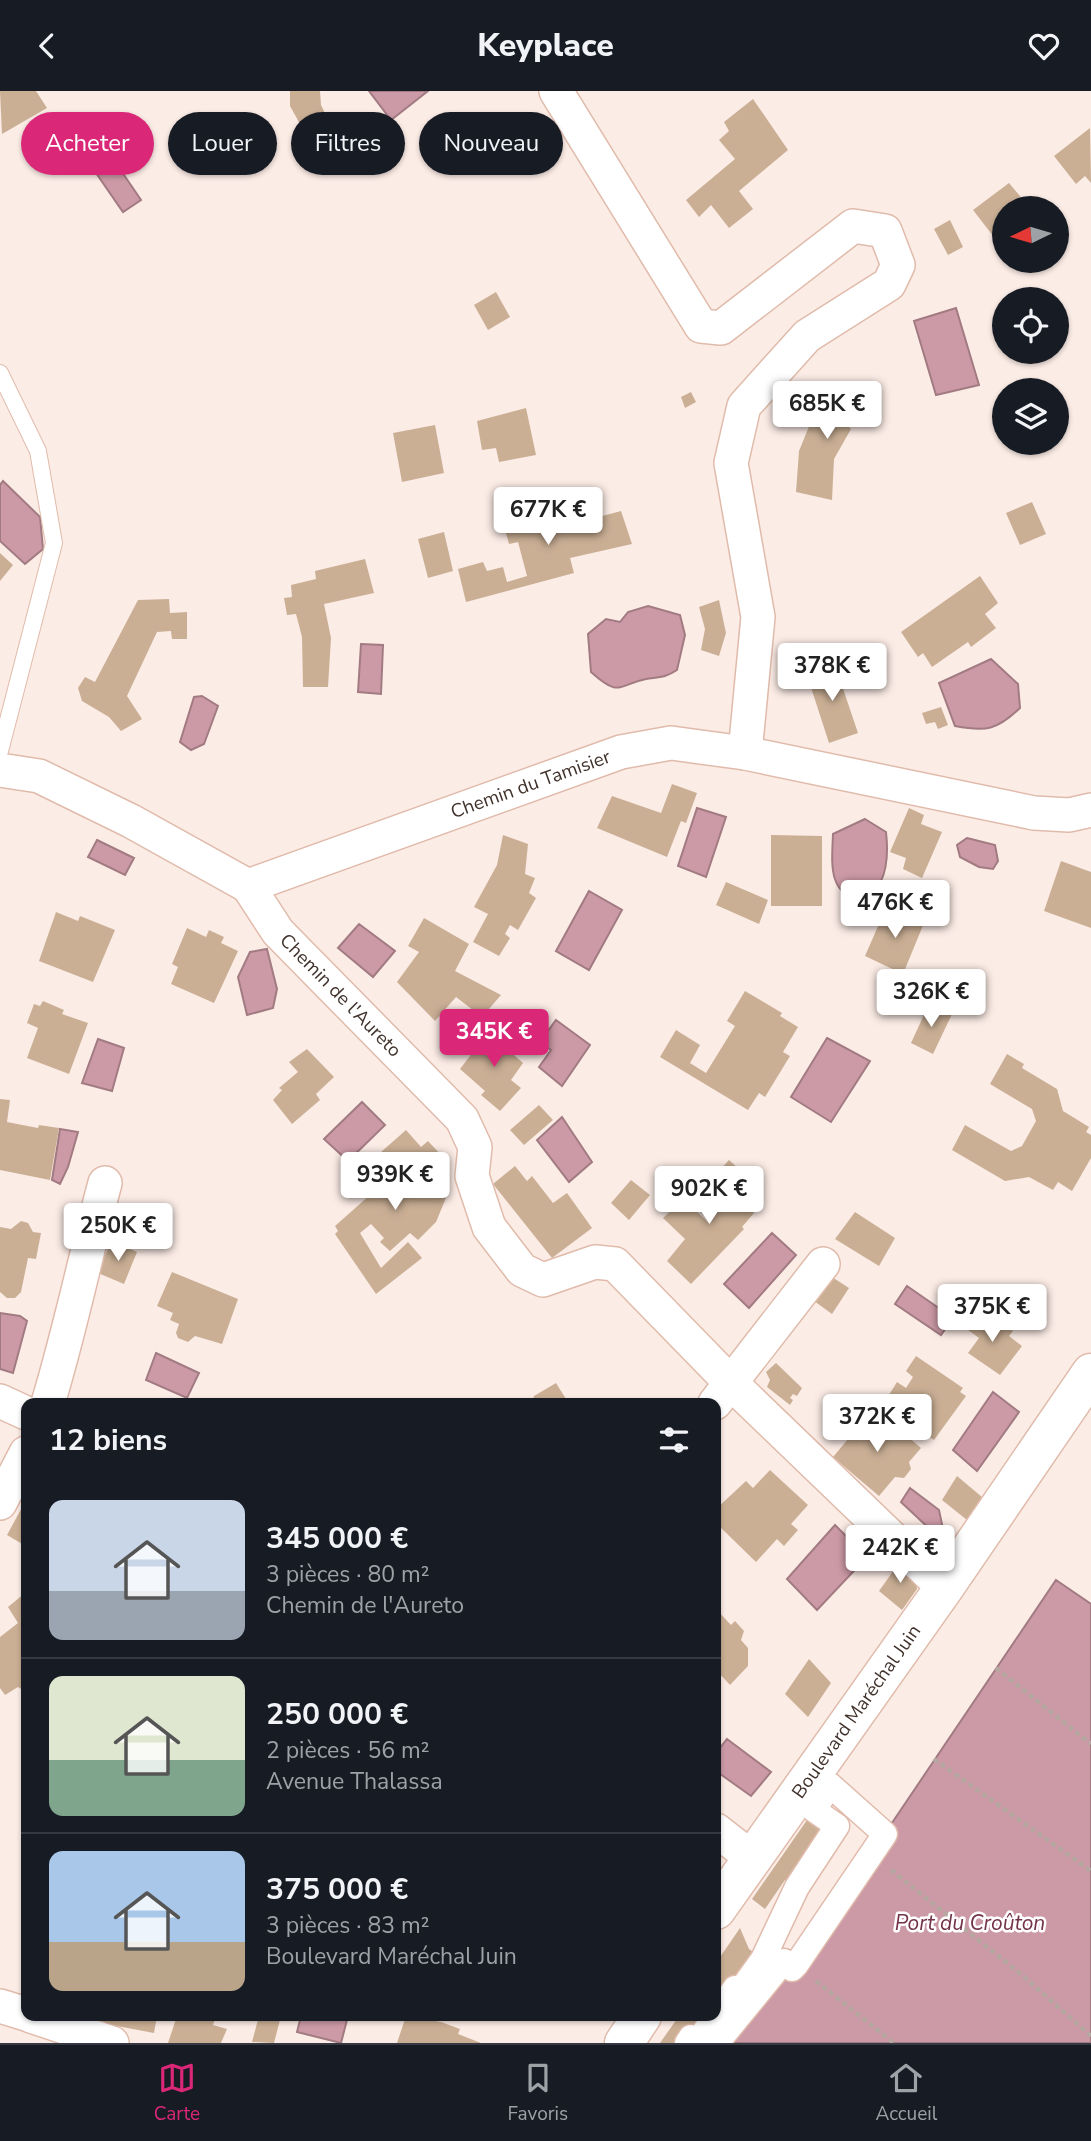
<!DOCTYPE html>
<html lang="fr">
<head>
<meta charset="utf-8">
<style>
  :root { --surface:#171b24; --page:#242831; --text:#f1f3f6; --muted:#9ea1a6; --line:#363941; --accent:#db2777 }
  body { margin:0; font-family:"Nunito Sans",sans-serif; background:var(--page); color:var(--text); height:100vh; display:flex; flex-direction:column; font-size:26px; white-space:nowrap }
  * { box-sizing:border-box; margin:0 }
  p { font-size:23px; color:var(--muted) }
  .icon { flex:none; width:38px; height:38px; fill:none; stroke:currentColor; stroke-width:2; stroke-linecap:round; stroke-linejoin:round }
  .map { position:relative; flex:1; overflow:hidden }
  .details { position:absolute; left:21px; top:1307px; width:700px; height:623px; display:flex; flex-direction:column; background:var(--surface); border-radius:14px; box-shadow:0 2px 5px #0004 }
  .details>* { flex:none }
  .guide { position:absolute; left:21px; top:21px; width:700px; height:63px; display:flex; gap:14px }
  .needle { width:46px; rotate:265deg }
  .tools { position:absolute; left:992px; top:105px; display:grid; gap:14px }
  .tools a { display:grid; place-items:center; width:77px; height:77px; border-radius:50%; background:var(--surface); box-shadow:0 2px 5px #0004; font-size:35px }
  .price { position:absolute; translate:-50% -60px; padding:0 16px; border-radius:7px; background:#fff; color:#222; font-size:23px; line-height:46px; filter:drop-shadow(0 2px 4px #0008) }
  .price::after { content:''; position:absolute; left:50%; top:42px; width:21px; height:16px; margin-left:-10px; background:inherit; clip-path:polygon(0 0,100% 0,50% 100%) }
  .price.selected { background:var(--accent); color:#fff }
  ul { padding:0; list-style:none }
  li { display:flex; align-items:center; gap:21px; height:175px; padding:0 28px }
  li+li { border-top:2px solid var(--line) }
  li span { display:grid; place-items:center; flex:none; width:196px; height:140px; border-radius:14px; color:#555 }
  li>.icon { margin-inline-start:auto }
  span .icon { width:84px; height:84px; fill:#fffc; stroke-width:1 }
  li b { font-size:30px }
  h2 { display:flex; justify-content:space-between; align-items:center; height:84px; padding:0 28px; font-size:30px }
  .chip { padding:0 24px; border-radius:32px; background:var(--surface); box-shadow:0 2px 5px #0004; font-size:24px; line-height:63px }
  .chip.selected { background:var(--accent); color:#fff }
  header { display:flex; justify-content:space-between; align-items:center; height:91px; padding:0 28px; background:var(--surface); font-size:32px; font-weight:800 }
  .menu { display:flex; justify-content:space-around; align-items:center; height:98px; border-top:2px solid var(--line); background:var(--surface); font-size:19px; color:var(--muted) }
  .menu a { display:grid; justify-items:center; gap:4px }
  .menu .selected { color:var(--accent) }
  .map>svg:first-child { display:block }
</style>
</head>
<body>
<header><svg class="icon" aria-label="back" viewBox="0 0 24 24"><path d="M15 5l-7 7 7 7"/></svg>Keyplace<svg class="icon" aria-label="heart" viewBox="0 0 24 24"><path d="M12 20l-8-8c-3-5 5-10 8-4 3-6 11-1 8 4z"/></svg></header>
<div class="map">
<svg width="1091" height="1952" viewBox="0 0 1091 1952">
  <rect width="100%" height="100%" fill="#fcece6"/>
  <path fill="#cc9aa7" stroke="#a27b82" stroke-width="2" d="M369 0H428L391 29Z
    M94 40 141 109 123 121 76 53Z
    M956 217 979 294 936 304 914 230Z
    M3 390 40 426 43 458 25 473 0 450V394Z
    M648 515 680 524 685 544 677 579C665 587 659 586 646 588 617 594 620 607 591 581L588 543 606 528 620 531 628 521Z
    M361 553 383 554 381 603 358 601Z
    M991 568 1018 593 1020 617C997 639 986 641 955 635L939 592Z
    M202 605 218 615 204 653 191 659 180 651 194 606Z
    M697 717 726 726 706 786 678 775Z
    M865 728 886 741C889 767 887 797 862 810 827 803 832 772 833 743Z
    M967 747 995 754 998 770 993 778 979 776 960 766 957 754Z
    M97 749 134 767 125 784 88 766Z
    M589 800 622 819 589 879 556 860Z
    M359 833 395 860 373 886 338 857Z
    M267 858 277 898 273 917 247 924 238 886 250 861Z
    M556 929 590 954 562 995 539 976 551 959 540 951Z
    M827 947 870 970 831 1031 791 1006Z
    M98 948 124 957 112 1000 82 992Z
    M362 1011 385 1034 348 1070 324 1048Z
    M562 1026 592 1071 569 1091 537 1049Z
    M60 1038 78 1041 68 1076 60 1093 52 1089Z
    M772 1142 796 1164 749 1217 724 1193Z
    M907 1195 953 1227 941 1244 895 1213Z
    M0 1222 20 1225 27 1230 13 1282 0 1278Z
    M156 1262 199 1282 187 1307 146 1289Z
    M993 1301 1019 1321 977 1380 953 1359Z
    M910 1397 939 1419 943 1438 934 1442 901 1411Z
    M835 1434 867 1466 817 1519 787 1488Z
    M1056 1489 1091 1513V1952H717L871 1763Z
    M727 1648 771 1681 751 1705 716 1680V1662Z
    M301 1925H348L341 1952 297 1941Z"/>
  <path fill="#caaf95" d="M0 0H36L47 17 2 43Z
    M290 0H320L321 14 333 39 310 51 290 15Z
    M753 8 788 59 739 100 753 118 729 137 711 114 699 126 686 109 735 68 719 49 729 40 724 31Z
    M1090 37 1091 92 1085 85 1076 93 1054 65Z
    M1009 92 1030 117H1004V144L997 150 973 119Z
    M950 129 963 156 948 164 934 138Z
    M496 201 510 226 488 239 474 214Z
    M851 290 877 309 857 317 845 332 851 338 834 368 832 409 796 401 799 360 810 333 830 306Z
    M691 301 696 311 685 317 681 306Z
    M526 317 536 364 499 371 496 357 482 359 477 330Z
    M435 334 444 382 402 391 393 342Z
    M585 409 591 428 621 420 632 453 570 467 574 482 466 511 458 478 483 471 487 480 503 476 507 491 527 485 518 451 509 453 503 431Z
    M1032 411 1046 443 1020 454 1006 422Z
    M444 441 453 480 428 487 418 448Z
    M0 462 13 474 0 490Z
    M365 468 374 502 324 513 331 547 328 596H303L302 546 296 523 287 524 284 507 292 506 291 494 316 488 315 480Z
    M980 485 998 512 985 523 996 537 971 556 968 551 932 576 923 562 918 566 901 541Z
    M169 508 170 522 187 521V548H172L171 540 157 541 127 605 142 628 121 640 109 626 82 610 78 597 85 586 95 591 138 509Z
    M719 509 726 542 719 565 701 559 705 538 699 516Z
    M834 571 858 642 829 652 806 581Z
    M941 616 948 634 938 638 935 631 926 633 922 622Z
    M672 693 697 702 686 732 681 730 667 766 597 737 612 705 661 722Z
    M909 717 924 724 921 733 942 741 922 787 903 778 906 767 890 761Z
    M503 744 528 753 525 783 535 787 529 802 536 807 518 839 510 834 505 843 510 847 499 865 473 851 488 823 474 816 497 774Z
    M771 744 822 745V815H771Z
    M1061 770 1091 781V837L1044 820Z
    M726 791 768 809 759 833 716 814Z
    M886 817 924 832 903 883 865 865Z
    M56 821 78 830 80 825 115 839 93 891 39 870Z
    M424 827 469 853 455 880 501 904 482 926 456 906 435 930 397 891 419 861 408 855Z
    M187 837 206 846 209 839 224 846 221 852 238 860 214 912 171 893 178 876 172 873Z
    M745 900 782 922 780 925 798 936 783 961 790 965 765 1006 759 1002 748 1019 660 966 676 939 700 954 690 972 706 982 735 935 727 930Z
    M43 910 64 919 62 923 88 932 69 983 27 967 38 937 27 932 34 913 40 915Z
    M929 913 952 923 933 963 911 952Z
    M492 936 510 950 506 957 523 972 511 989 521 997 500 1020 481 1004 485 1000 460 978Z
    M307 958 334 986 316 1003 320 1009 292 1033 273 1009 282 999 279 997 298 981 289 971Z
    M1007 963 1024 973 1022 977 1057 998 1063 1020 1089 1036 1086 1041 1091 1044V1067L1072 1100 1058 1091 1053 1099 1029 1086 1005 1090 952 1059 965 1034 1011 1060 1022 1055 1036 1030 1032 1018 990 993Z
    M0 1008 10 1009 7 1031 38 1037 39 1034 59 1037 50 1089 0 1079Z
    M539 1014 553 1029 524 1054 510 1039Z
    M406 1039 421 1056 428 1050 442 1065 426 1082 446 1107 436 1131 418 1149 410 1142 390 1160 380 1151 384 1147 371 1133 360 1142 381 1177 408 1151 422 1167 376 1203 335 1143 338 1140 335 1135 397 1080 381 1061Z
    M729 1069 753 1091 737 1107 754 1122 742 1136 744 1138 691 1193 667 1170 685 1148 663 1127 683 1108 709 1132 720 1118 715 1113 729 1098 715 1084Z
    M515 1075 527 1090 532 1085 553 1112 567 1102 592 1137 552 1167 493 1093Z
    M631 1089 650 1104 629 1129 611 1112Z
    M855 1121 895 1147 879 1175 835 1148Z
    M21 1130 28 1132 33 1141 41 1142 36 1168 28 1167 21 1201 15 1207H7L0 1201V1136L11 1138Z
    M111 1150 137 1161 124 1193 98 1182Z
    M172 1181 238 1208 222 1253 195 1245 188 1251 178 1247 176 1242 179 1233 170 1229 173 1222 157 1215Z
    M832 1186 849 1197 832 1223 810 1207Z
    M973 1220 997 1238 1002 1232 1013 1240 1009 1245 1022 1255 1000 1284 968 1262 979 1247 964 1236Z
    M916 1265 963 1297 960 1301 966 1305 934 1349 889 1318 893 1310 887 1307 897 1291 906 1297 913 1286 906 1280Z
    M776 1272 802 1297 797 1305 793 1303 790 1307 793 1309 790 1314 767 1296 770 1289 766 1281Z
    M556 1292 566 1308 558 1312H532L534 1305Z
    M869 1323 886 1337 891 1331 921 1357 909 1371 911 1378 904 1387 895 1386 879 1405 833 1366Z
    M770 1379 808 1414 791 1433 798 1439 784 1455 777 1448 756 1471 716 1432V1418L746 1390 753 1397Z
    M957 1385 982 1406 967 1429 942 1409Z
    M26 1409V1463L21 1460 24 1454 7 1444Z
    M904 1465 916 1487 917 1498 902 1519 879 1500Z
    M25 1502 26 1601 18 1596 5 1604 0 1597V1546L18 1532 8 1516Z
    M716 1518 731 1534 735 1530 744 1540 741 1549 748 1557V1575L730 1594 716 1579Z
    M809 1568 831 1592 808 1626 785 1603Z
    M814 1719 837 1735 797 1796 785 1789 765 1818 752 1808Z
    M740 1837 749 1858 763 1868 716 1924V1872Z
    M86 1925H157L154 1942 85 1929Z
    M177 1925H216L213 1934 227 1938 221 1952H168Z
    M259 1925H281L274 1952 252 1951Z
    M406 1925 441 1931 460 1938 458 1943 481 1952H397Z
    M679 1925H715L687 1952H660Z"/>
  <g fill="none" stroke-linecap="round" stroke-linejoin="round">
    <defs>
      <path id="service" d="M0 282 38 360 54 452 0 660"/>
      <path id="pedestrian" d="M716 1924 735 1897 740 1900 763 1868 797 1796 837 1735 814 1719 830 1694 885 1743 796 1874 792 1878 784 1870 717 1952
        M687 1952 691 1946 698 1950 715 1925"/>
      <g id="minor">
        <path d="M556 0 701 235 721 237 853 135 885 140 898 174 889 193 807 245 744 315 731 372 758 526 745 662"/>
        <path id="s1" d="M0 679 39 685 131 730 248 795 621 661 671 652 745 662 1034 722 1069 724 1091 719"/>
        <path id="s2" d="M248 795 278 841 462 1028 475 1056 472 1085 489 1136 522 1179 543 1189 595 1171 615 1173 731 1292 944 1497"/>
        <path d="M0 1310 26 1322"/>
        <path d="M48 1312C70 1240 85 1166 105 1092"/>
        <path d="M715 1312 823 1173"/>
        <path d="M0 1412 26 1362"/>
        <path d="M716 1739 752 1767"/>
        <path d="M0 1915 26 1923"/>
        <path d="M31 1925 112 1952"/>
      </g>
      <g id="tertiary">
        <path id="s3" d="M716 1819 944 1497 1091 1282"/>
        <path d="M624 1952 642 1925"/>
      </g>
    </defs>
    <use href="#service" stroke="#e0bbab" stroke-width="18"/>
    <use href="#pedestrian" stroke="#e0bbab" stroke-width="27"/>
    <use href="#minor" stroke="#e0bbab" stroke-width="36"/>
    <use href="#tertiary" stroke="#e0bbab" stroke-width="41"/>
    <path stroke="#b6a7a1" stroke-width="4.5" stroke-dasharray="5 3.5" stroke-linecap="butt" d="M996 1577 1091 1653
      M934 1668 1091 1780
      M891 1779 1022 1884 1091 1945
      M816 1890 894 1952"/>
    <use href="#service" stroke="#fff" stroke-width="16"/>
    <use href="#pedestrian" stroke="#fff" stroke-width="24"/>
    <use href="#minor" stroke="#fff" stroke-width="33"/>
    <use href="#tertiary" stroke="#fff" stroke-width="38"/>
  </g>
  <g text-anchor="middle" dominant-baseline="central" stroke-width="5" stroke-linejoin="round" paint-order="stroke">
    <g font-size="19" fill="#41322c" stroke="#fff">
      <text stroke="none"><textPath href="#s1" startOffset="576">Chemin du Tamisier</textPath></text>
      <text stroke="none"><textPath href="#s2" startOffset="144">Chemin de l'Aureto</textPath></text>
      <text stroke="none"><textPath href="#s3" startOffset="243">Boulevard Maréchal Juin</textPath></text>
    </g>
    <g font-size="21" font-style="italic" fill="#733348" stroke="#fff">
      <text x="970" y="1832">Port du Croûton</text>
    </g>
  </g>
</svg>
<div class="tools">
<a><svg class="needle" viewBox="-14 -14 28 28"><path d="M0-13l5 13h-10z" fill="#e53935"/><path d="M0 13l5-13h-10z" fill="#9ea1a6"/></svg></a>
<a><svg class="icon" aria-label="locate" viewBox="0 0 24 24"><circle cx="12" cy="12" r="6"/><path d="M12 2v4M12 18v4M2 12h4M18 12h4"/></svg></a>
<a><svg class="icon" aria-label="layers" viewBox="0 0 24 24"><path d="M12 4l9 5-9 5-9-5zM3 14l9 5 9-5"/></svg></a>
</div>
<b class="price" style="left:827px;top:350px">685K €</b>
<b class="price" style="left:548px;top:456px">677K €</b>
<b class="price" style="left:832px;top:612px">378K €</b>
<b class="price" style="left:895px;top:849px">476K €</b>
<b class="price" style="left:931px;top:938px">326K €</b>
<b class="price selected" style="left:494px;top:978px">345K €</b>
<b class="price" style="left:395px;top:1121px">939K €</b>
<b class="price" style="left:709px;top:1135px">902K €</b>
<b class="price" style="left:118px;top:1172px">250K €</b>
<b class="price" style="left:992px;top:1253px">375K €</b>
<b class="price" style="left:877px;top:1363px">372K €</b>
<b class="price" style="left:900px;top:1494px">242K €</b>
<div class="guide">
<a class="chip selected">Acheter</a>
<a class="chip">Louer</a>
<a class="chip">Filtres</a>
<a class="chip">Nouveau</a>
</div>
<section class="details">
<h2>12 biens<svg class="icon" aria-label="filters" viewBox="0 0 24 24"><path d="M4 7h16M4 17h16"/><circle cx="9" cy="7" r="2"/><circle cx="15" cy="17" r="2"/></svg></h2>
<ul>
<li><span style="background:linear-gradient(#c9d6e8 65%,#9aa5b1 0)"><svg class="icon" aria-label="home" viewBox="0 0 24 24"><path d="M3 11l9-7 9 7M6 9v11h12V9"/></svg></span><div><b>345 000 €</b><p>3 pièces · 80 m²</p><p>Chemin de l'Aureto</p></div></li>
<li><span style="background:linear-gradient(#dfe7d0 60%,#7fa58c 0)"><svg class="icon" aria-label="home" viewBox="0 0 24 24"><path d="M3 11l9-7 9 7M6 9v11h12V9"/></svg></span><div><b>250 000 €</b><p>2 pièces · 56 m²</p><p>Avenue Thalassa</p></div></li>
<li><span style="background:linear-gradient(#a9c7e8 65%,#b9a48a 0)"><svg class="icon" aria-label="home" viewBox="0 0 24 24"><path d="M3 11l9-7 9 7M6 9v11h12V9"/></svg></span><div><b>375 000 €</b><p>3 pièces · 83 m²</p><p>Boulevard Maréchal Juin</p></div></li>
</ul>
</section>
</div>
<nav class="menu">
<a class="selected"><svg class="icon" aria-label="map" viewBox="0 0 24 24"><path d="M3 6l6-2 6 2 6-2v14l-6 2-6-2-6 2zM9 4v14M15 6v14"/></svg>Carte</a>
<a><svg class="icon" aria-label="saved" viewBox="0 0 24 24"><path d="M7 4h10v16l-5-4-5 4z"/></svg>Favoris</a>
<a><svg class="icon" aria-label="home" viewBox="0 0 24 24"><path d="M3 11l9-7 9 7M6 9v11h12V9"/></svg>Accueil</a>
</nav>
</body>
</html>
